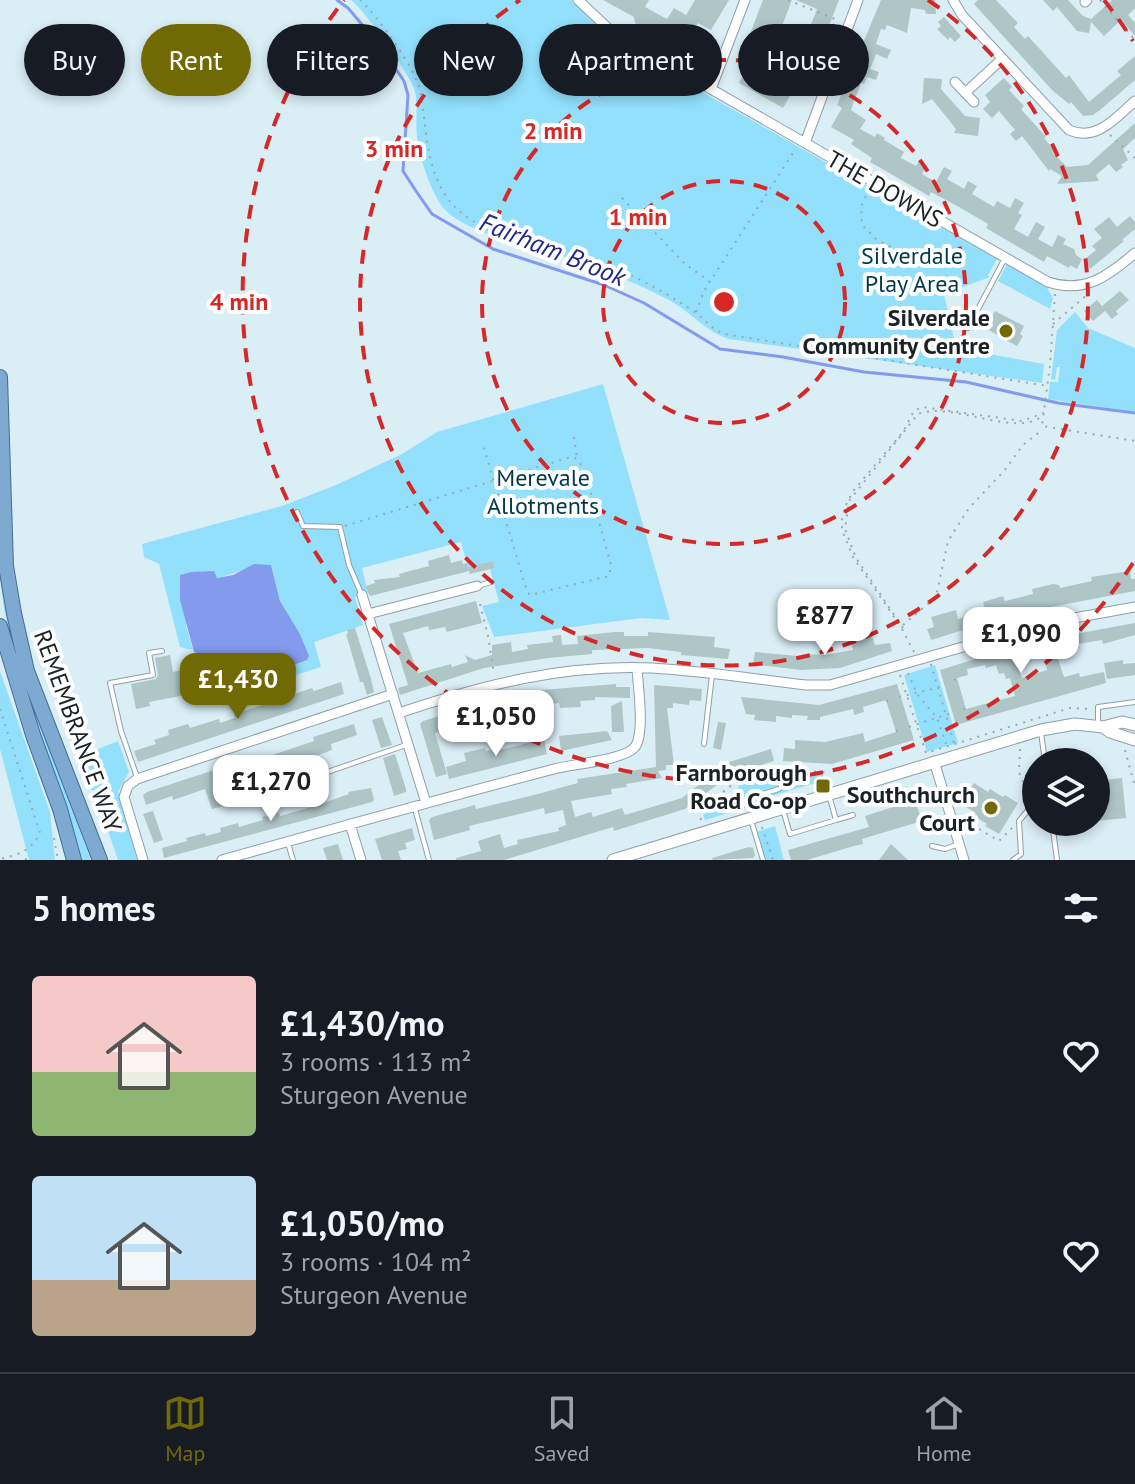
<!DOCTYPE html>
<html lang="en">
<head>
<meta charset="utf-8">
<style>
  :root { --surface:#171b24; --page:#242831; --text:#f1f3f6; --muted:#9ea1a6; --line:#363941; --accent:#716a04 }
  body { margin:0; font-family:"PT Sans",sans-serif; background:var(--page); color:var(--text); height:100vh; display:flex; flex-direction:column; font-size:30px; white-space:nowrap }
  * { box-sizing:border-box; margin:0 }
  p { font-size:26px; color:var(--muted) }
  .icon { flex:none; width:44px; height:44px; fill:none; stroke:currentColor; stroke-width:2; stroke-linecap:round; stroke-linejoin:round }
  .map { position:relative; height:860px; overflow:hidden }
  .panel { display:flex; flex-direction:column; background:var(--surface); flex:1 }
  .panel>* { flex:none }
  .hud { position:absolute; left:24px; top:24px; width:1088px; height:72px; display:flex; gap:16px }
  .fabs { position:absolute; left:1022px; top:748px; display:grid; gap:16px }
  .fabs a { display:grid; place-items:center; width:88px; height:88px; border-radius:50%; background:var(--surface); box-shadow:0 4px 12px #0003; font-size:40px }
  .price { position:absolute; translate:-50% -68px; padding:0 18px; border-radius:16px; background:#fff; color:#222; font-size:26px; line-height:52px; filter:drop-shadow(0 2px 4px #0008) }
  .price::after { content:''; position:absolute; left:50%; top:48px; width:24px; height:18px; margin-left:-12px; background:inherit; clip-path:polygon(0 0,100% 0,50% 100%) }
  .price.selected { background:var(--accent); color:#fff }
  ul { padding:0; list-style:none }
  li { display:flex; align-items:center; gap:24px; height:200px; padding:0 32px }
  li span { display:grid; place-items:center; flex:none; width:224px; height:160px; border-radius:8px; color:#555 }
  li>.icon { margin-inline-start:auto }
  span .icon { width:96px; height:96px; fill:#fffc; stroke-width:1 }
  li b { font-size:34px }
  h2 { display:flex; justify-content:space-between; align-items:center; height:96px; padding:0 32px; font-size:34px }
  .tag { padding:0 28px; border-radius:36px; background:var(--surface); box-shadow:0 4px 12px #0003; font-size:28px; line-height:72px }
  .tag.selected { background:var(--accent); color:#fff }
  .dock { display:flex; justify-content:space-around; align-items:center; height:112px; border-top:2px solid var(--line); background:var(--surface); font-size:22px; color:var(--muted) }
  .dock a { display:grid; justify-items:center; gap:4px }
  .dock .selected { color:var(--accent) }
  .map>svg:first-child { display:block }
</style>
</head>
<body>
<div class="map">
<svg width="1135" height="860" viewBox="0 0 1135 860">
  <rect width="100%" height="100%" fill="#daeef6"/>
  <path fill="#93e0fd" d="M351 0H572L589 18 628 50 997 259 988 275 990 277 944 294 956 348 1044 364 1042 383 729 339C706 332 691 312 669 300 639 284 606 271 574 260 541 248 461 234 441 205 429 187 420 158 417 137 415 122 419 102 414 88 408 73 363 8 351 0Z
    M1007 264 1046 286 1053 298 1050 309 998 281Z
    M1075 312 1088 328 1135 348V412L1048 399 1050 382H1058L1060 367H1057L1055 380 1051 379 1057 330Z
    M603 384 670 620 641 618 494 637 482 606 499 602 490 569 495 568 493 561 468 567 461 542 362 568 368 593 355 597 363 625 314 642 321 667 213 701 194 652 200 654 202 662 211 674 232 669 253 680 307 660 309 656 300 634 280 601 271 565C251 564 236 574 217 578L186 625 193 650 180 647 159 564 144 557 142 544 282 506 336 485 402 454 437 432Z
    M0 561 5 604 19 664 91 860H80C64 811 47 762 32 712 16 662 0 613 0 561Z
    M935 665 958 743 927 752 904 675Z
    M0 671 50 812 55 860H29L0 749Z
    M118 741 129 772 118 792 137 860H118L98 802 76 758Z
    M774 771 822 773 825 780 745 804 742 800 745 808 705 820 703 815 739 788 738 784Z
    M775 826 784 860H765L756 832Z"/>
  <path fill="#839aed" d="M254 564 271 565 280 601 300 634 309 656 307 660 253 680 232 669 211 674 202 662 200 654 194 652 180 600V575L192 572 214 571 217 578 233 575Z"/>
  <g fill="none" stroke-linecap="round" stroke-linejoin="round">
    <path stroke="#839aed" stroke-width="3" d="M337 0 348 8 381 47 404 81 408 95 403 171 416 191 432 214 493 249 604 285 644 303 720 349 783 357 864 372 966 382 1058 403 1135 413"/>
  </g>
  <path fill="#afc6c7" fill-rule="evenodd" d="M603 0H649L645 7 667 19 674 8 686 15 695 0H729L711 30 698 23 689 40 706 50 700 60 635 23 634 17Z
    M763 0H792L782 26 779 25 777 29 772 27 766 43 759 41 749 59 742 55Z
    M796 0H839L806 85 799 81 807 66 801 63 803 59 798 58 817 9Z
    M881 0H935L936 14H926L925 10 911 8 907 33 887 25 885 30 881 29 876 44 891 50 887 59 876 54 870 69 879 72 876 80 867 77 864 84 861 83 853 104 851 110 866 120 860 129 875 137 877 133 885 138 884 140 904 152 901 158 916 166 919 161 927 166 922 174 936 182 944 167 952 171 947 179 964 189 968 181 977 186 972 194 994 207 997 201 1010 208 1015 198 1024 203 1018 213 1022 215 1014 229 1028 237 1036 222 1045 227 1038 239 1052 247 1058 235 1066 239 1063 244 1074 249 1076 255 1082 259 1077 269 1070 265 1069 268 1047 256 1044 262 986 228 988 224 959 207 931 192 929 196 877 166 870 162 872 158 851 144 854 140 831 127 842 108 837 105Z
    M978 0H996L1018 23 1014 27 1025 39 1028 36 1066 78 1069 75 1089 102 1121 75 1117 71 1135 56V80L1100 110 1093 115 1083 116 1071 102 1069 104 1052 90 974 4Z
    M1043 0H1068L1083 16 1091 19 1112 0H1135V8L1128 15 1135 23V36L1121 20 1104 36 1091 22 1089 33 1077 31 1057 7 1053 11Z
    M944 17 961 36 955 42 950 37 948 40 937 29 941 26 938 22Z
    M774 65 781 69 777 76 795 87 783 108 739 83 748 66 767 77Z
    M924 78 942 79 941 89 965 116 980 118 978 136 954 133 956 129 932 99 922 104Z
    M1004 78 1012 87 1009 90 1024 106 1021 109 1046 137 1044 138 1055 151 1053 153 1067 167 1088 165 1135 123V138L1123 149 1128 160 1121 165 1123 167 1116 172 1109 164 1096 175 1099 181 1057 184 1062 176 1050 169 1049 171 1022 136 1016 141 1010 134 1015 130 999 111 992 118 983 109 990 102 985 95Z
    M1130 216 1135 222V229L1122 240 1124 241 1090 269 1085 259 1096 250 1092 246 1102 238 1094 229 1109 217 1117 227Z
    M1120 291 1129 300 1116 311 1118 314 1112 319 1105 311 1093 321 1084 311 1097 300 1102 306Z
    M995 311 1024 326 1020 334 1023 336 1017 346 985 328Z
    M449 555 451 563 462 560 463 564 467 563 468 567 493 561 495 568 470 574 469 571 370 596 367 590 366 586 375 583 374 580 400 577 399 574 429 566 428 561Z
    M1130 571 1131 579H1135V591L1019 613 931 640 927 629 934 627 931 617 956 610 958 619 986 611 983 602 1003 596 1005 601 1033 594 1032 589 1053 584 1059 585 1060 588 1092 581 1091 577Z
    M476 601 482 623 447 632 445 627 429 630 428 626 403 633 418 673 451 664 452 667 468 662 465 655 475 660 492 655V645L511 642 512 652 528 649 527 645 553 642 552 636 561 635 562 645 578 644 577 636 614 632H624V636H648V632L715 637 714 647 730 649 728 659 681 655V652L648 648 592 650V654L548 658 484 668 400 695 398 688 408 685 389 624Z
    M782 610 803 612 801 634 784 633 786 619H781Z
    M1135 623V635L1103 644 1102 640 1078 644 1079 648 1065 651 1066 658 1058 659 1064 677 1079 673 1080 677 1104 672 1106 683 956 725 940 670 1031 642ZM1044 656 1047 670 1022 678 1017 662ZM985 665 986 668 996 665 999 674 1004 673 1006 679 1010 678 1015 696 966 709 957 678 968 675 967 669Z
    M355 628 371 679 374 692 367 695 363 682H360L346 634H348L347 630Z
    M872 636 875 645 890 643 892 651 840 668 801 670 753 664 755 652 809 657V654L825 655 853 650 851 642Z
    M170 655 173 672 181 670 183 680 194 678 196 693 149 702 150 706 136 709 131 684 156 679 158 675 155 658Z
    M1123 660V664L1135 663V675L1107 679 1104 663Z
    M341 682 344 694 138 762 134 751 156 744 154 740 169 735 168 730 188 724 190 728 219 719 220 723 235 718 234 714 263 705 262 700 281 693 283 698 312 688 314 691Z
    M616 684V687H630V698L595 697V700L580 701 581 707 560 708 559 703 529 707 528 705 488 714 489 717 485 719 487 724 466 729 464 725 435 733 447 774 436 777 420 724 423 721 490 701 541 690Z
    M897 684 914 740 832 764 783 761 784 748 795 749V740L825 742 863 733 865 742 896 732 886 700 863 707 864 712 854 715 853 709 820 717V720H807L808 716 792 715V718L776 716V722L754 720 755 715 746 714 741 697 819 705Z
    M654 685 702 689 701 701 690 700 689 705 673 703V708H667L674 765H666V770L658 771 662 778 626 784 627 787 611 789 612 794 571 801 575 817 591 812 593 817 622 808 625 815 682 798 726 763 771 749 774 761 730 775 685 809 614 831 613 827 504 860H456V858L481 851 478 841 500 834 504 848 518 844 517 840 559 831 558 828 566 825 563 810 545 814 544 808 469 826 470 830 434 840 429 820 432 817 475 805 476 809 530 796 578 783 577 779 656 767Z
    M622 701 624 732H612L611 706Z
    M382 717 392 745 381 748 372 720Z
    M718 722 726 723 721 750 713 748Z
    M354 724 357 735 331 744 332 750 301 762 299 758 285 763 286 766 239 782 241 788 224 794 227 805 212 809 205 789 173 800 172 796 146 805 143 795 147 792 214 770 215 774 252 762 314 741 313 737Z
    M607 731 612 740 561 751 559 736Z
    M544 739 547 754 449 779 446 767 466 761 464 753 485 748 486 751 492 750V752Z
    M395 754 406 789V792L394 796 383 758Z
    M1122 778 1126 818 1096 821V781Z
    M974 783 988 792 990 789 1003 797 1005 795 1018 803 999 834 985 826 987 824 974 816 976 813 961 804Z
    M371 788 374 800 372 802 164 858 162 848 187 841 186 838 205 833 206 836 221 832 220 828 238 823 239 827 263 820 262 817 279 812 280 816 318 805 349 794 348 792Z
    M915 800 922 821 862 839 863 844 854 846 807 860H791L788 850 869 827 865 816Z
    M153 811 163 840 154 843 143 814Z
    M412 828 415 840 405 843 407 849 398 851 401 860H382L375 839Z
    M338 844 343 860H327L323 848Z
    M891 844 908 860H879Z
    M749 847 753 848 755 855 753 858 713 860 712 858Z"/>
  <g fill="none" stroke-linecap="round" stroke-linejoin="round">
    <defs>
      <path id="service" d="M968 328 1004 260
        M297 512 303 526 340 527 349 565 361 593
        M478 586 491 582
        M1098 724V707L1135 702
        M1041 732 1045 762
        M704 744 712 675
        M137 777 121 731 110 683 153 675 149 653 162 651
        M313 777 406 745
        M758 795 763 812
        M739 801 779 789
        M415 809 429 860
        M783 810 790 834 836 820 829 795
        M751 820 763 860
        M836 820 853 815
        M1052 822 1057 860
        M288 843 293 860
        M932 846 945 849 956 845
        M1013 860 1021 854 1019 821 1029 809"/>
      <path id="minor" d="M578 0 610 30 627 41 1048 282C1085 294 1108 276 1135 253
        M953 0 962 15 1069 130C1097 142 1115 118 1135 101
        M1085 2 1087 0
        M955 82 974 102
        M711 89 745 0
        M965 93 1002 59
        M805 143 858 0
        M362 595 426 803
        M368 614 477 586
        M399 713C482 685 564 664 652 668 704 671 755 679 806 685H830L1047 623 1135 607
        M934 761 964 860
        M350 824 361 860
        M955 830 971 825
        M143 860 124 797 128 786 137 779 393 694
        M222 860C333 829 443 798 554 769 572 764 625 760 635 747 645 733 638 686 637 668"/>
      <path id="tertiary" d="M1103 727 1110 732 1135 740
        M613 860 1041 730 1075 724 1103 727 1122 722 1135 725"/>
      <path id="trunk" d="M0 377 6 566 14 613 27 671 100 860
        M0 626 33 735 60 809 74 860"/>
    </defs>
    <use href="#service" stroke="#8da0a8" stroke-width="6"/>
    <use href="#minor" stroke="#8da0a8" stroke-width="11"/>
    <use href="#tertiary" stroke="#8da0a8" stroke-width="13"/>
    <use href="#trunk" stroke="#466d8e" stroke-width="16"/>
    <path stroke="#99a9b0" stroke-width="2" stroke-dasharray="2 6" stroke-linecap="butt" d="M360 0C377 15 416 69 420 91 427 126 425 165 446 196 476 240 537 237 582 254 618 267 665 291 696 313 707 321 710 328 724 334L1048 386
      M788 0 840 21
      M1100 0 1135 40
      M1110 135 1135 158
      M869 189 861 207 862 225 876 239 895 249
      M622 198 685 264 709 281
      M1055 294 1050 365 1042 426 1135 441
      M696 312 704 291 795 150
      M1053 324 1088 294
      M574 437 577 458
      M345 526 571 457H574L584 468 611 565 609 576 530 595 527 591 483 445
      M480 604 488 636 494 674
      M903 625 936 597 948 541 969 508 1004 471 1023 445 1042 430
      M903 628 856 558 845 529 849 501 918 414C950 401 1014 437 1041 417
      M914 652 901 627 853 557 842 530V518L847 502 854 490 903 432 914 411 922 407 1022 421 1044 413
      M931 664 954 743
      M908 673 917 694 937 718 946 744
      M900 675 926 753 1070 708 1091 709
      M954 680 958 679
      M899 697 937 688 945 683
      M886 701 891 700
      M0 709 40 833C30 852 20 854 0 859
      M963 709 968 708
      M909 727 954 712
      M896 731 900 729
      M1020 749 1019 772 1030 801
      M1125 750 1135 787
      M92 805 117 809
      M701 820 699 811 733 784 776 770 824 772 828 783
      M762 827 773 860
      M979 829 999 841 1012 828
      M54 838 58 860
      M25 859 28 860"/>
    <use href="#service" stroke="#fff" stroke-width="4"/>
    <use href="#minor" stroke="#fff" stroke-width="9"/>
    <use href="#tertiary" stroke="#fff" stroke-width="11"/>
    <use href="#trunk" stroke="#7eaad2" stroke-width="14"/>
  </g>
  <g fill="none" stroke="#d62828" stroke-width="4" stroke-dasharray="14 10">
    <circle cx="724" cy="302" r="121"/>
    <circle cx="724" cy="302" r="242"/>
    <path d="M928 0A364 364 0 1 1 520 0"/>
    <path d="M1133 563A485 485 0 1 1 344 0M1104 0A485 485 0 0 1 1133 41"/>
  </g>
  <g fill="#716a04" stroke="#fff" stroke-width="3">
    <circle cx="1006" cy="331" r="8"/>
    <rect x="815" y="778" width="16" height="16" rx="4"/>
    <circle cx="991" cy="808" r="8"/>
  </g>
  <g text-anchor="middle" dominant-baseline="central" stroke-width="8" stroke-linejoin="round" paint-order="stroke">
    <g font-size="24" fill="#1a2225" stroke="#fff">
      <text transform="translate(885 189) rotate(30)">THE DOWNS</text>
      <text transform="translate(78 731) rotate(70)">REMEMBRANCE WAY</text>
    </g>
    <g font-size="24" fill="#003a4a" stroke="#fff">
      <text x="912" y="255">Silverdale<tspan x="912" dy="28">Play Area</tspan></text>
      <text x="543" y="477">Merevale<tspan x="543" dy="28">Allotments</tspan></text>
    </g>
    <g font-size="24" font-weight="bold" fill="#1a2225" stroke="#fff" text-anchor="end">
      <text x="990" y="317">Silverdale<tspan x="990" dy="28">Community Centre</tspan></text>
      <text x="807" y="772">Farnborough<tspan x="807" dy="28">Road Co-op</tspan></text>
      <text x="975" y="794">Southchurch<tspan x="975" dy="28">Court</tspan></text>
    </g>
    <g font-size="26" font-style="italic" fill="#202987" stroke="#fff">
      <text transform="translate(553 249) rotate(22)">Fairham Brook</text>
    </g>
  </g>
  <circle cx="724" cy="302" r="12" fill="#d62828" stroke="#fff" stroke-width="4"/>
  <g font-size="24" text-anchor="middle" font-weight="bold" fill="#d62828" stroke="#fff" stroke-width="8" stroke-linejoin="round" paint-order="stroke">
    <text x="553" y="139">2 min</text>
    <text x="394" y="157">3 min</text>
    <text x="638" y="225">1 min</text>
    <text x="239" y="310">4 min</text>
  </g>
</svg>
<div class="fabs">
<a><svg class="icon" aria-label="layers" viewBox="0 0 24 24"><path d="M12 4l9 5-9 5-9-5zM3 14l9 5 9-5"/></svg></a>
</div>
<b class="price" style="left:825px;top:657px">£877</b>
<b class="price" style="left:1021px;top:675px">£1,090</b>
<b class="price selected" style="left:238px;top:721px">£1,430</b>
<b class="price" style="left:496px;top:758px">£1,050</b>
<b class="price" style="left:271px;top:823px">£1,270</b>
<div class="hud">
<a class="tag">Buy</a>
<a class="tag selected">Rent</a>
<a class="tag">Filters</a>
<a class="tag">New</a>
<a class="tag">Apartment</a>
<a class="tag">House</a>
</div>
</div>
<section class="panel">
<h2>5 homes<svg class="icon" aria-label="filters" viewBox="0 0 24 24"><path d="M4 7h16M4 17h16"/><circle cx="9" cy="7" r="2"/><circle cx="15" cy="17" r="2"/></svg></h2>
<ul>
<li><span style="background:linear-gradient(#f6c9c9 60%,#8fb573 0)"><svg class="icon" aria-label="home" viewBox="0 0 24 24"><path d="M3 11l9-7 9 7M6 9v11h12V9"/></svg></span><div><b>£1,430/mo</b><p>3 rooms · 113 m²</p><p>Sturgeon Avenue</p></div><svg class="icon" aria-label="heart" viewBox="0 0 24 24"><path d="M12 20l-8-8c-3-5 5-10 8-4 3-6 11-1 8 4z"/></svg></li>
<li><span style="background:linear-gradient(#bfe0f5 65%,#b9a48a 0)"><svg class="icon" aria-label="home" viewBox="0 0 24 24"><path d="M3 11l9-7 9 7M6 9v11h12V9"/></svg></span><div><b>£1,050/mo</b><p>3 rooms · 104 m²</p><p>Sturgeon Avenue</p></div><svg class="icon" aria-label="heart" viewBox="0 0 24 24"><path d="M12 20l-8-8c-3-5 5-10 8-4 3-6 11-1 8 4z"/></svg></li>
</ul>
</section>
<nav class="dock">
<a class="selected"><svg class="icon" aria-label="map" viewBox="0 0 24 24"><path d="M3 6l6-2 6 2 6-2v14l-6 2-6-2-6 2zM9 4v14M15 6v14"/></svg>Map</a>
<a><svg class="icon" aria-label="saved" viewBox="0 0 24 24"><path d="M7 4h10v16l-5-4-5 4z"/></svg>Saved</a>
<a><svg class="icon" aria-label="home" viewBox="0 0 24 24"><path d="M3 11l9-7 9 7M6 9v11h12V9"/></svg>Home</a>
</nav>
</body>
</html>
